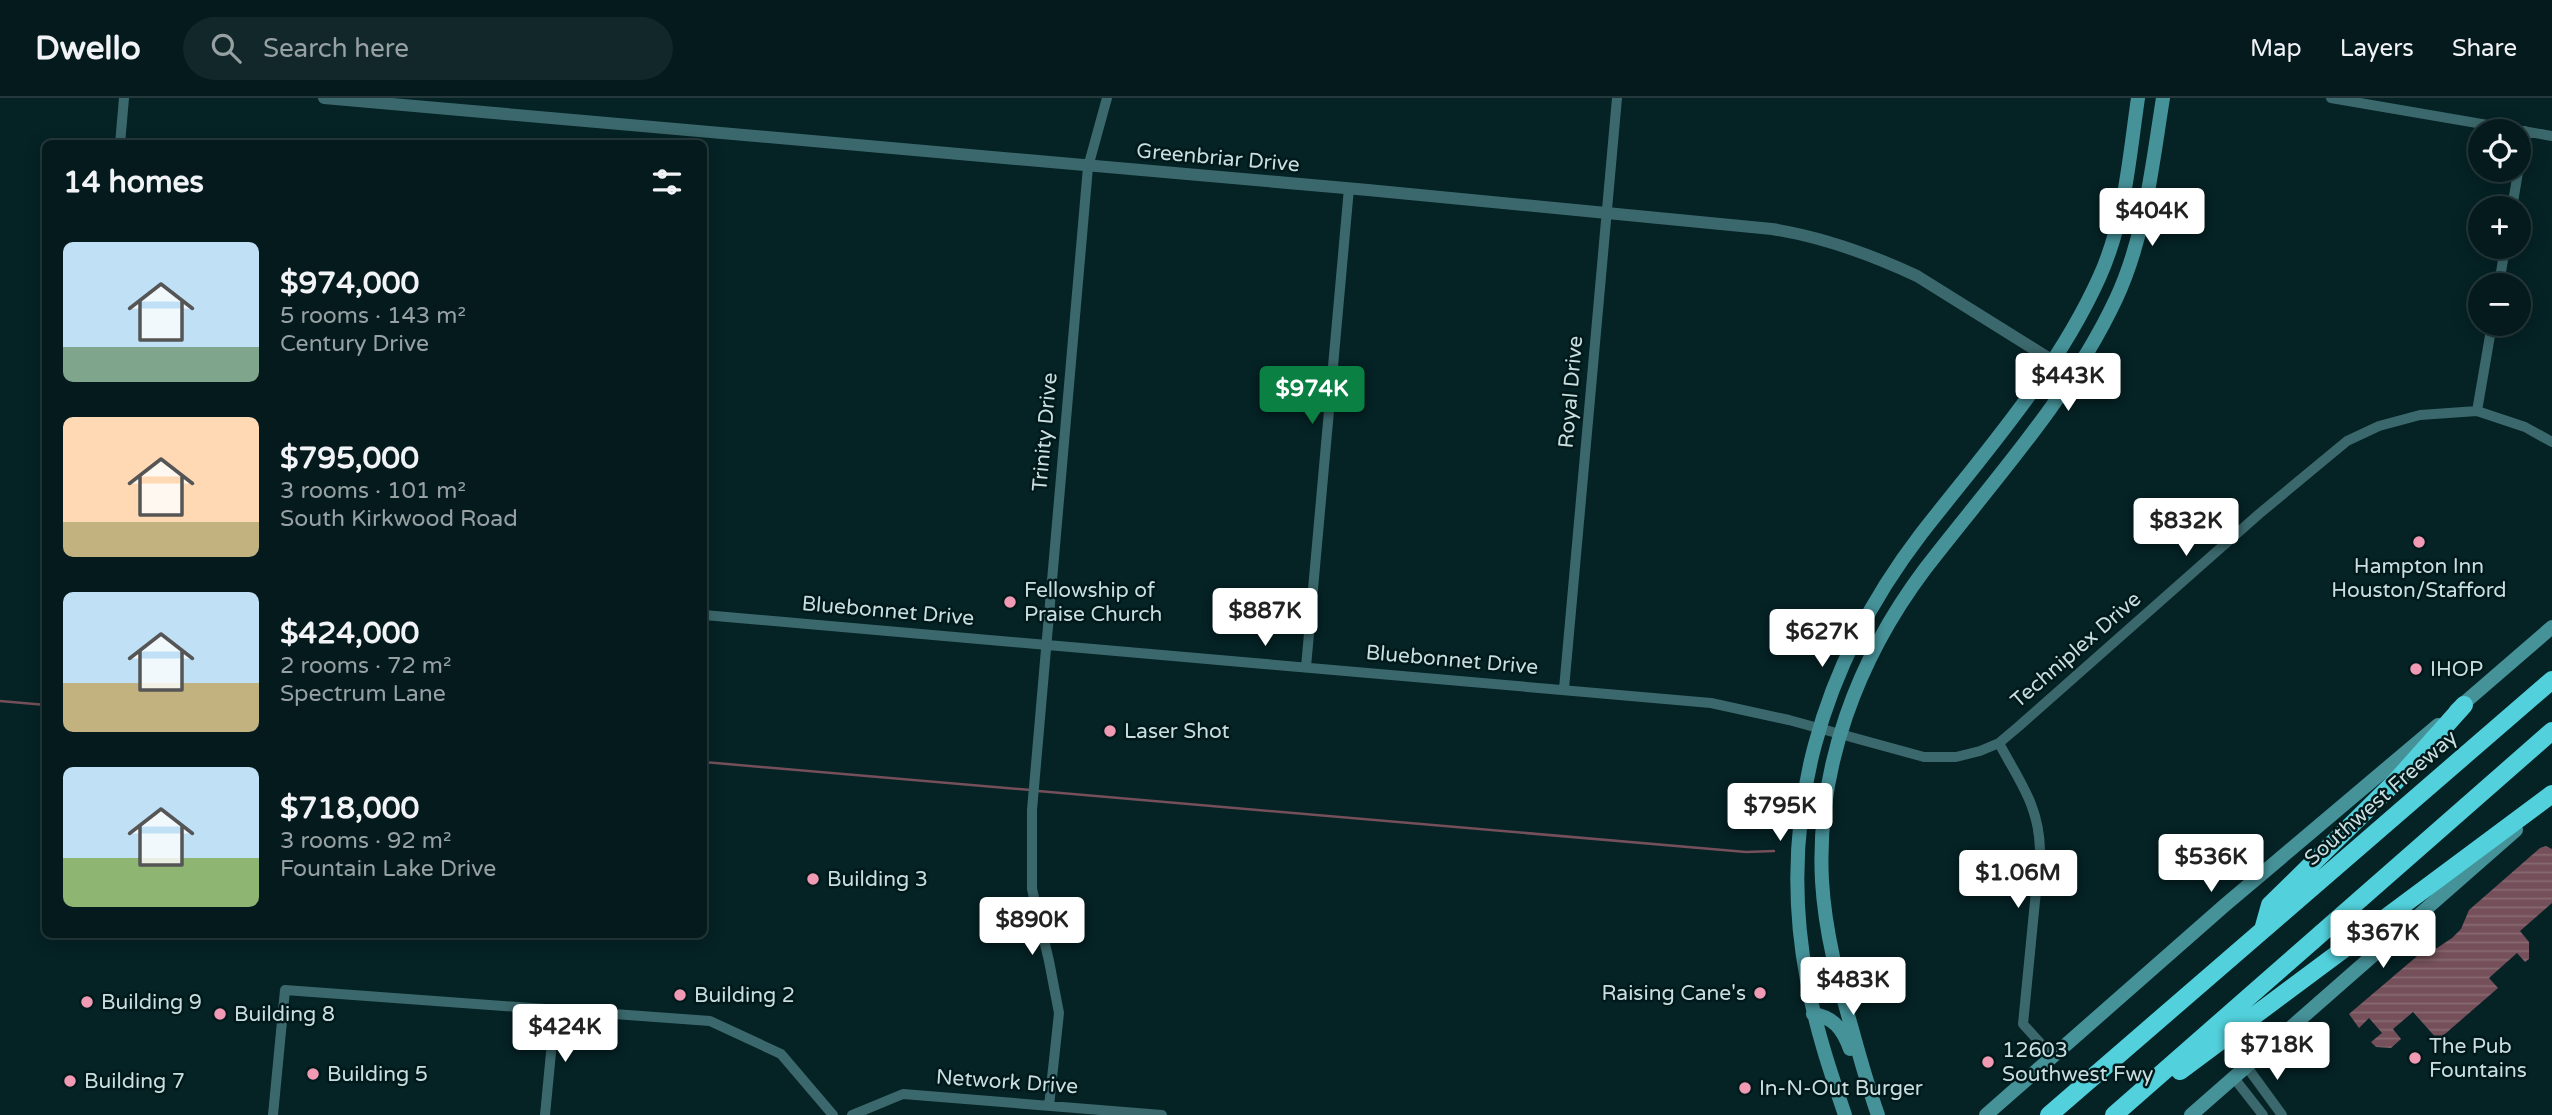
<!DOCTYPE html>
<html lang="en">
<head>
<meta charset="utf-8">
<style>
  :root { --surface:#041a1c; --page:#122729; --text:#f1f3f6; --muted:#97a1a3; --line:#25383b; --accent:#0b8043 }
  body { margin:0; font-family:"Varela Round",sans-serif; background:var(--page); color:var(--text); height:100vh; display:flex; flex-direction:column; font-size:26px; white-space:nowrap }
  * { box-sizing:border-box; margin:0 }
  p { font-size:23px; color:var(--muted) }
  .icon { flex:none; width:38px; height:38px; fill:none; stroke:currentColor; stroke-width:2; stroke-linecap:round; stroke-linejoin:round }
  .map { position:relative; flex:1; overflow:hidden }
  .drawer { position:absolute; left:42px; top:42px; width:665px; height:798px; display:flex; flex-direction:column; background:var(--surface); border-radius:10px; box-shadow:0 4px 18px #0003,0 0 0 2px var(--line) }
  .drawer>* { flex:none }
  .controls { position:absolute; left:2468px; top:21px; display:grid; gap:14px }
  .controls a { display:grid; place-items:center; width:63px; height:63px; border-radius:50%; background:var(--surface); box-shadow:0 4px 18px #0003,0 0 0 2px var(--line); font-size:35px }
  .price { position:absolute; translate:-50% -60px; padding:0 16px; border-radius:7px; background:#fff; color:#222; font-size:23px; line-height:46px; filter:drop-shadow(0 2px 4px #0008) }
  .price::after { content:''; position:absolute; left:50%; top:42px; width:21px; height:16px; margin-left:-10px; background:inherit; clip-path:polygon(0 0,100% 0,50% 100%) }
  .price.active { background:var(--accent); color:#fff }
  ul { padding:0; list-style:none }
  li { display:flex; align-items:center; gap:21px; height:175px; padding:0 21px }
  li span { display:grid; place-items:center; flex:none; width:196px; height:140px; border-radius:10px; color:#555 }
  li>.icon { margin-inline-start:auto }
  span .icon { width:84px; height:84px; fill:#fffc; stroke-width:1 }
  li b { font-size:30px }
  h2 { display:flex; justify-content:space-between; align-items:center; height:84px; padding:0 21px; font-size:30px }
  header { display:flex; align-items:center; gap:42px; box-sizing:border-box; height:98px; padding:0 35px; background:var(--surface); border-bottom:2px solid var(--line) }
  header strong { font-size:33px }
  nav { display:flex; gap:38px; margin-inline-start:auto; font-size:24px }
  .search { width:490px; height:63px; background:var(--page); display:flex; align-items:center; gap:18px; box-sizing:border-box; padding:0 24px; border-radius:38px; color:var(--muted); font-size:26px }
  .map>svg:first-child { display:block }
</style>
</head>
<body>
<header>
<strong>Dwello</strong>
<div class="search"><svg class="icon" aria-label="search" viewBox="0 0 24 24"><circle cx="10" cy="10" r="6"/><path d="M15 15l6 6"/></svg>Search here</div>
<nav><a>Map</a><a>Layers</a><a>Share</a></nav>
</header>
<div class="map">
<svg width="2552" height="1017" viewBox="0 0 2552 1017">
  <defs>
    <pattern id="water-rules" width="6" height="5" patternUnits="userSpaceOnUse" patternTransform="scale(1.75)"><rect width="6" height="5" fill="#75505a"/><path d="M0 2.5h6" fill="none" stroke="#876971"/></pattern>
  </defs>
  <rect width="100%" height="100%" fill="#052225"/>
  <path fill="url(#water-rules)" d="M2546 748 2552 751V805L2520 833 2529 844V861L2525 864 2517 855 2489 880 2498 890 2438 942 2413 914 2393 931 2401 941 2391 950 2376 949 2371 944 2382 935 2369 920 2359 930 2349 916 2422 854 2437 850 2452 840 2461 831 2469 812 2540 750Z"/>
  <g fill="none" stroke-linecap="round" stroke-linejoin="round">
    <path stroke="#75505a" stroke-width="2.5" d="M0 603 46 607
      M704 664 1031 692
      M1038 693 1746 754 1774 753"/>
    <path stroke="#3b686c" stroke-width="10" d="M2331 0 2552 38
      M120 46 124 0
      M2512 110 2525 33
      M2499 187 2505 149
      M2477 313 2492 226
      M704 517 1711 605 1789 622 1924 659H1956L1980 653 1999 645 2018 629 2259 416 2347 343 2379 328 2420 317 2477 313 2525 329 2552 344
      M1306 569 1349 90
      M1564 591 1617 0
      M1999 645C2019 683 2039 707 2040 752L2023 926 2052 958
      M2247 969 2282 1017
      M2234 980 2263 1017
      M1049 1008 1059 915 1049 863 1032 791V712L1088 69 1107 0
      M273 1017 285 892 710 923 781 956 833 1017
      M545 1017 555 913
      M852 1017 903 996 1162 1017"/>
    <path stroke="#3b686c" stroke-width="12" d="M324 0 1368 92 1772 131C1823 139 1870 156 1917 178L2074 276"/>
    <path stroke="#469299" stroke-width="14" d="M2456 612 2552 529
      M1813 916C1834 919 1843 932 1850 951
      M1845 1017C1830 973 1815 928 1807 882 1776 719 1821 567 1921 436 1985 354 2056 275 2099 180 2125 123 2129 61 2138 0
      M1878 1017C1868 989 1860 960 1852 931 1838 883 1825 834 1822 783 1816 670 1858 560 1925 471 1992 384 2069 301 2116 201 2145 139 2152 68 2163 0
      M1986 1017 2225 807 2438 627
      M2191 1017 2516 732"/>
    <path stroke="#52d1dc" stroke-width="18" d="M2263 832 2270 807 2396 683 2464 607
      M2180 973 2552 696
      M2049 1017 2552 582
      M2114 1017 2552 633"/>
  </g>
  <g fill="#f19ab3" stroke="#00191b" stroke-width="2.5">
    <circle cx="2419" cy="444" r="7"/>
    <circle cx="1010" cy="504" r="7"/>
    <circle cx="2416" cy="571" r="7"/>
    <circle cx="1110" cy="633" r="7"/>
    <circle cx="813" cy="781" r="7"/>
    <circle cx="1760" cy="895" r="7"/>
    <circle cx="680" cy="897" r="7"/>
    <circle cx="87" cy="904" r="7"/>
    <circle cx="220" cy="916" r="7"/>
    <circle cx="2415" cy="960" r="7"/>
    <circle cx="1988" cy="964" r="7"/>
    <circle cx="313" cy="976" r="7"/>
    <circle cx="70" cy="983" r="7"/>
    <circle cx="1745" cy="990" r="7"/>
  </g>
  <g text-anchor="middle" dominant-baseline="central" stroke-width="5" stroke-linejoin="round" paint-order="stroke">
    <g font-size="21" fill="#cadee0" stroke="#00191b">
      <text transform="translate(1218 60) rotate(5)">Greenbriar Drive</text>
      <text transform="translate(1571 294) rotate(-85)">Royal Drive</text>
      <text transform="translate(1045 334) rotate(-85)">Trinity Drive</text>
      <text transform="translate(888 513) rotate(5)">Bluebonnet Drive</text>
      <text transform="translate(2076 552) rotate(-41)">Techniplex Drive</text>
      <text transform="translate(1452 562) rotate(5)">Bluebonnet Drive</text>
      <text transform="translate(2381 700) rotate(-41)">Southwest Freeway</text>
      <text transform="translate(1007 984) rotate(4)">Network Drive</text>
    </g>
    <g font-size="21" fill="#cadee0" stroke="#00191b" text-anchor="start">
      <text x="2419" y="468" text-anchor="middle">Hampton Inn<tspan x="2419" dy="24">Houston/Stafford</tspan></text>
      <text x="1024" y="492">Fellowship of<tspan x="1024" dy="24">Praise Church</tspan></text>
      <text x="2430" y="571">IHOP</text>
      <text x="1124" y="633">Laser Shot</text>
      <text x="827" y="781">Building 3</text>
      <text x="1746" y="895" text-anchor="end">Raising Cane's</text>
      <text x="694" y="897">Building 2</text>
      <text x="101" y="904">Building 9</text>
      <text x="234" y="916">Building 8</text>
      <text x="2429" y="948">The Pub<tspan x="2429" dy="24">Fountains</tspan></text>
      <text x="2002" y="952">12603<tspan x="2002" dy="24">Southwest Fwy</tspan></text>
      <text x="327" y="976">Building 5</text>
      <text x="84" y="983">Building 7</text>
      <text x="1759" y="990">In-N-Out Burger</text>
    </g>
  </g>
</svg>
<div class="controls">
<a><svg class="icon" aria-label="locate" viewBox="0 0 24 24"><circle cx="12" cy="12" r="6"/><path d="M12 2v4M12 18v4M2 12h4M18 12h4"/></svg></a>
<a>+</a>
<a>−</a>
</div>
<b class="price" style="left:2152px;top:150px">$404K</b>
<b class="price" style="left:2068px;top:315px">$443K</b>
<b class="price active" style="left:1312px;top:328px">$974K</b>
<b class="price" style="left:2186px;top:460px">$832K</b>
<b class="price" style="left:1265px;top:550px">$887K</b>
<b class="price" style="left:1822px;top:571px">$627K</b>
<b class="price" style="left:1780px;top:745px">$795K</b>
<b class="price" style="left:2211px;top:796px">$536K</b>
<b class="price" style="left:2018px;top:812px">$1.06M</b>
<b class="price" style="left:1032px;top:859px">$890K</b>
<b class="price" style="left:2383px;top:872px">$367K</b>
<b class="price" style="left:1853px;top:919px">$483K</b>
<b class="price" style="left:565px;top:966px">$424K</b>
<b class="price" style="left:2277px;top:984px">$718K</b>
<section class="drawer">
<h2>14 homes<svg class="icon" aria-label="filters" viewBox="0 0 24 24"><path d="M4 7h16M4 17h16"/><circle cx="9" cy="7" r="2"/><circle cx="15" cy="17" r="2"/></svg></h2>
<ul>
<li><span style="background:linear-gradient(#bfe0f5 75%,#7fa58c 0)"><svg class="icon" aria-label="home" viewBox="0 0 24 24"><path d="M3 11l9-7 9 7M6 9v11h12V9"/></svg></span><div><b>$974,000</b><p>5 rooms · 143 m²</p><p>Century Drive</p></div></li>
<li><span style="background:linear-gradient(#ffd9b3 75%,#c2b280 0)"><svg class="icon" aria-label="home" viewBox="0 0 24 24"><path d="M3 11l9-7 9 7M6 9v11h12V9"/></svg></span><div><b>$795,000</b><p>3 rooms · 101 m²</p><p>South Kirkwood Road</p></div></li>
<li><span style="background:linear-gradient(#bfe0f5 65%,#c2b280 0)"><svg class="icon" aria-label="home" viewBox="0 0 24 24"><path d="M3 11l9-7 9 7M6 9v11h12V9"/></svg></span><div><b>$424,000</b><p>2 rooms · 72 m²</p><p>Spectrum Lane</p></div></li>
<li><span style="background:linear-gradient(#bfe0f5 65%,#8fb573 0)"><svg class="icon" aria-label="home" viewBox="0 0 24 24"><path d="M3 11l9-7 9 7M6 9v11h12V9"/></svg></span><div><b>$718,000</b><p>3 rooms · 92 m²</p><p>Fountain Lake Drive</p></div></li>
</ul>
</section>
</div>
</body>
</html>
